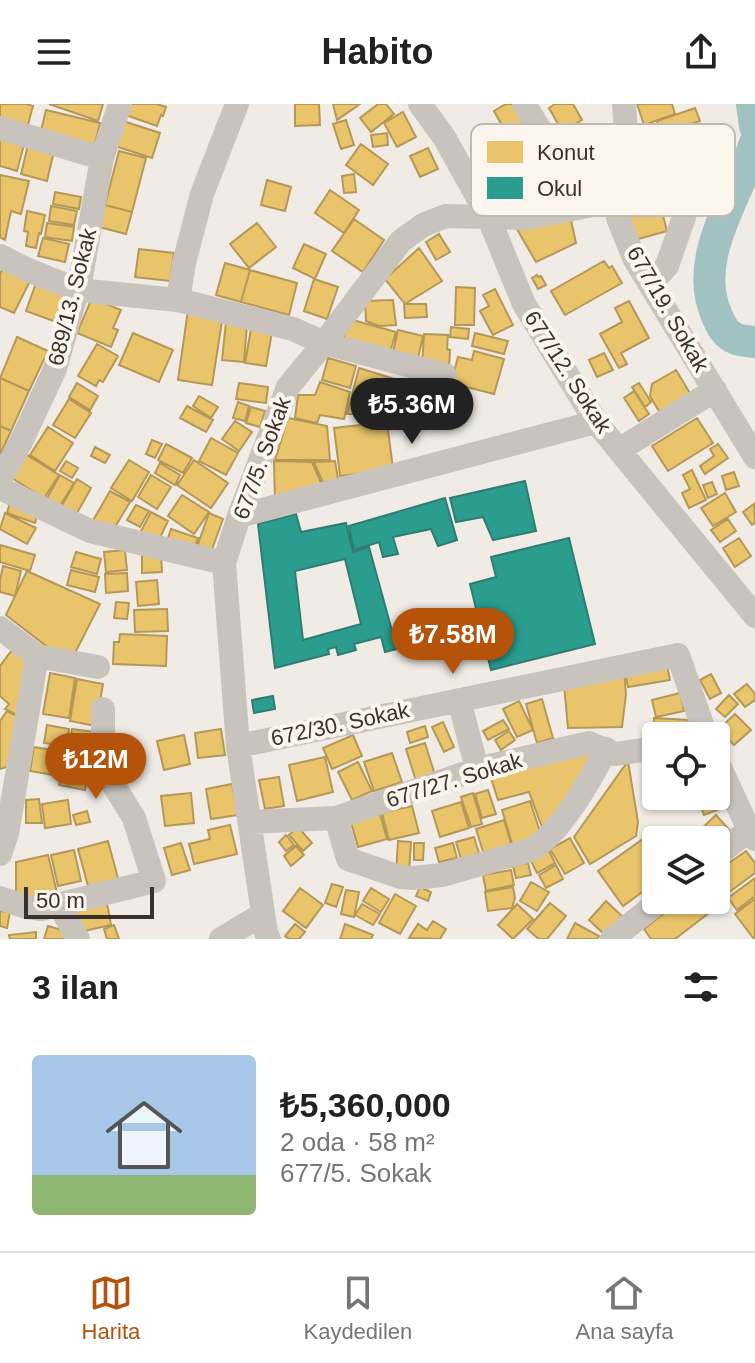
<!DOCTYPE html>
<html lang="tr">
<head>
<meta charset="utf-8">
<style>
  :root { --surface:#fff; --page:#f2f2f2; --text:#222; --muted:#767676; --line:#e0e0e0; --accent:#b45309 }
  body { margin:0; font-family:Helvetica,sans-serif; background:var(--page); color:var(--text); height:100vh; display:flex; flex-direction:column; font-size:30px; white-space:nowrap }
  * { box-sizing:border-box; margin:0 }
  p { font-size:26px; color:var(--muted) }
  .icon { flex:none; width:44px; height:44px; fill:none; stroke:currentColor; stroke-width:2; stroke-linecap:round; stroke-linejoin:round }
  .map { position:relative; height:835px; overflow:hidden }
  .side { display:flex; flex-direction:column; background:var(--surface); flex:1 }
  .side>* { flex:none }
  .controls { position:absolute; left:642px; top:618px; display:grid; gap:16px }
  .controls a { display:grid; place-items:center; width:88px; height:88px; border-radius:8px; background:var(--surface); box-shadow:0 2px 6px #0004; font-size:40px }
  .scale { position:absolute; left:24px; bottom:20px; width:130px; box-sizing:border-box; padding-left:8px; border:4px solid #3b302b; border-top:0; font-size:22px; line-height:28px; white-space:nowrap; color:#3b302b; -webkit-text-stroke:6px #fbf5ee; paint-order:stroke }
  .price { position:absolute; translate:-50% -68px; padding:0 18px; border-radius:28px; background:var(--accent); color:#fff; font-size:26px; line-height:52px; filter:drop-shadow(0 2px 4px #0008) }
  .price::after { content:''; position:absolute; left:50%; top:48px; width:24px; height:18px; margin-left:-12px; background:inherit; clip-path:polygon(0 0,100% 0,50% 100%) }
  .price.active { background:#222; color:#fff }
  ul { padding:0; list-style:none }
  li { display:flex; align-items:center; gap:24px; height:200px; padding:0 32px }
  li+li { border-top:2px solid var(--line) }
  li span { display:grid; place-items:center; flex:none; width:224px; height:160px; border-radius:8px; color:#555 }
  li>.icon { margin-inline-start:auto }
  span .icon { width:96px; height:96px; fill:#fffc; stroke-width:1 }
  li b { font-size:34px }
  h2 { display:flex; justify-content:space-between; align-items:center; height:96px; padding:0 32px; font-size:34px }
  header { display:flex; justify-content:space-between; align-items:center; height:104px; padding:0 32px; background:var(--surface); font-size:36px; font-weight:800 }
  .tabs { display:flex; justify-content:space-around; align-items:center; height:112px; border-top:2px solid var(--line); background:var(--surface); font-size:22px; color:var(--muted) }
  .tabs a { display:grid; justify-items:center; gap:4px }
  .tabs .active { color:var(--accent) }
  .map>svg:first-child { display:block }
</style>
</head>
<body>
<header><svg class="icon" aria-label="menu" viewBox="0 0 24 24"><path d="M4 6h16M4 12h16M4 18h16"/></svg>Habito<svg class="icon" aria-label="share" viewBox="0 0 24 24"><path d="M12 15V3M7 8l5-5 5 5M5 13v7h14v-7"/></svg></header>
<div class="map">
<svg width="755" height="835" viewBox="0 0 755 835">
  <rect width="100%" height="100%" fill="#f0ebe5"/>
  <path fill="#e9c46a" stroke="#b59857" stroke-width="2" d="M0 0H26L33 2 26 28 0 20Z
    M49 0H103L98 17Z
    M126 0H157L166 3 163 12 161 11 157 22 123 10Z
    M295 0H319L320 21 295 22Z
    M333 0H360L337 16Z
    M378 0H386L394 10 371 28 360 14Z
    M506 0H519L530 19 508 32 494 7Z
    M555 0H573L582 16 572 22 575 26 565 32 549 4Z
    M637 0H672L675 10 644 21Z
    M695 4 700 17 662 30 657 17Z
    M46 6 100 19 94 44 40 31Z
    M403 8 416 33 397 43 384 19Z
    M346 16 354 41 341 45 333 20Z
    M123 17 160 29 152 54 115 42Z
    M387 29 388 41 373 43 371 31Z
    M0 30 25 37 17 67 0 62Z
    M361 40 388 60 373 81 346 61Z
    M28 41 54 47 47 77 21 70Z
    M428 44 438 65 420 73 410 52Z
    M119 47 146 54 132 108 105 101Z
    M354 70 356 88 344 89 342 72Z
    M0 71 29 77 21 110 11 107 5 136 0 133Z
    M267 76 291 83 285 107 261 101Z
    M330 86 359 106 344 129 315 109Z
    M55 88 81 93 79 105 53 100Z
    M105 101 132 108 126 130 99 123Z
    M51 102 77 107 74 121 49 117Z
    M661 104 667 127 631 137 625 114Z
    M27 107 45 111 41 130 39 129 36 144 26 142 28 128 24 127Z
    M570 112 576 139 536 158 514 120Z
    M354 115 384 136 363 168 332 147Z
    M47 119 74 123 72 137 45 133Z
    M257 119 276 143 249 164 230 140Z
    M439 130 450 148 436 156 426 138Z
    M43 134 69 140 65 158 38 152Z
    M304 140 326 150 315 175 293 164Z
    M419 144 442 177 405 200 385 175Z
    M139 145 174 149 170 177 135 173Z
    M604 157 609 164 612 162 622 179 565 211 551 187Z
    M225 159 250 166 241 198 216 191Z
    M3 164 30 177 14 209 0 203V170Z
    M250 166 297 179 289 211 241 198Z
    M537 171 538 173 541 172 546 181 538 185 532 174Z
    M314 175 338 183 327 215 304 207Z
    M36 179 66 190 56 218 26 207Z
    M456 183 475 184 474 221H455Z
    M495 185 513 221 493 231 480 207 489 202 483 191Z
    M92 194 121 206 113 224 118 226 111 243 77 229Z
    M393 196 396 221 379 222 366 217 365 197Z
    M629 197 649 234 621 249 627 260 619 264 600 230 622 218 615 204Z
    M404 200H426L427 213 405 214Z
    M188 206 223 211 212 281 178 276Z
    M349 215 396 228 389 252 342 239Z
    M226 218 247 220 244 258 222 256Z
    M451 223 469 225 468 235 450 233Z
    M251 225 272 228 266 262 245 259Z
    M398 226 423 232 417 259 392 253Z
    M133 229 173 246 159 278 119 261Z
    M475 229 508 237 504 250 472 242Z
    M424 230 448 231 447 245 450 246 449 263 422 262Z
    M17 233 48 247 29 287 0 274Z
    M97 240 118 252 103 278 99 276 96 282 78 272Z
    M474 247 504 255 494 290 451 279 458 253 472 256Z
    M604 249 613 266 597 273 589 256Z
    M328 254 356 262 350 284 322 276Z
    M359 264 388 273 377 310H347Z
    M676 266 694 296 663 314 650 292 652 280Z
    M388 273 421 284 414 313 377 310Z
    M0 274 29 287 11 327 0 322Z
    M320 278 350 288 344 315 320 311 317 319 295 314 298 291H315Z
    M77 279 98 292 90 306 69 293Z
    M239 279 268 283 266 299 236 295Z
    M639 279 651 298 645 303 632 283Z
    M422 286 451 293 444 323 415 317Z
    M634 287 649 310 639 317 624 294Z
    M199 292 218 303 211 314 193 302Z
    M69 295 91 309 75 334 53 321Z
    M238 298 249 302 245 317 233 314Z
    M187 302 213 316 206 328 180 314Z
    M251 303 265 307 260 323 246 319Z
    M288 314 327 322 330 356H275Z
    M697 314 713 339 668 367 652 342Z
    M235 317 252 328 239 347 222 335Z
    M387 318 393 365 340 372 334 324Z
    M0 322 11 327 0 351Z
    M48 323 73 339 55 367 30 351Z
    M211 334 238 349 226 371 199 357Z
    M152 336 162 340 155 354 146 350Z
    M166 340 192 354 183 369 158 356Z
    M718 340 728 354 705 370 700 362 714 352 710 345Z
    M95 343 110 351 105 359 91 352Z
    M22 348 59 371 44 394 7 371Z
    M129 356 149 368 132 397 111 384Z
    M194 356 228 379 211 404 177 381Z
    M66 357 78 364 72 374 60 367Z
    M274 357 312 358 325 388 275 398Z
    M335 357 338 375 323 379 314 358Z
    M160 359 180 371 175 381 155 369Z
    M692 366 706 396 689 404 682 389 690 385 683 371Z
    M734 368 739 382 726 386 722 372Z
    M60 371 74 379 60 402 47 394Z
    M151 371 171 383 157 405 138 393Z
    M77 375 91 384 76 411 61 403Z
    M712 378 717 390 708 394 703 381Z
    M110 387 130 398 112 428 91 420Z
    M725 389 736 408 713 422 701 404Z
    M182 391 209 408 194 430 168 412Z
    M10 398 38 409 35 419 7 409Z
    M754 400 755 418 752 421 743 408Z
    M136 401 149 407 140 423 127 416Z
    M151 408 168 417 157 440 139 431Z
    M5 409 36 424 27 440 0 425Z
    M209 409 223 415 211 448 197 443Z
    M728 415 736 427 720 438 711 426Z
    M171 425 198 434 194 445 167 437Z
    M739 434 751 452 735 463 723 444Z
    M0 441 35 451 30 467 0 458Z
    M125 446 127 466 106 468 104 448Z
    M76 448 101 455 97 470 71 463Z
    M142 448H161L162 468 142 469Z
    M3 462 21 467 15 492 0 488V476Z
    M71 466 99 473 95 488 67 481Z
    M27 467 100 500 75 549 50 545 6 511Z
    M127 469 128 487 106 489 105 470Z
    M157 476 159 500 138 502 136 478Z
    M116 498 129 499 127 515 114 514Z
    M167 505 168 527 135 528 134 506Z
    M120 530 167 532 166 562 113 560 114 538H119Z
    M12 546 32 561 23 614 5 605 9 600 0 592V562Z
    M667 561 670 576 628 583 625 568Z
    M624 568 626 590 622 623 568 624 564 581Z
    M50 569 75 574 69 614 43 610Z
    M711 570 721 589 710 595 700 576Z
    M77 575 103 580 96 622 70 617Z
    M747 580 755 590V596L745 603 734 590Z
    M680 589 684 607 656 613 652 596Z
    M729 591 738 600 725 613 716 605Z
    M542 595 553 634 537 639 526 600Z
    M519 597 533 626 517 633 503 605Z
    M7 607 22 615 13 661 0 665V617Z
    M735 610 751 626 734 641 719 625Z
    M654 614 689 616 693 626 687 632H656V635H653Z
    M503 616 509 625 488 636 483 627Z
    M443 618 454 643 444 648 432 623Z
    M47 621 69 625 66 642 44 639Z
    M425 622 428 633 410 639 407 628Z
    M72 625 96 628 91 653 68 649Z
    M221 625 225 651 198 654 195 629Z
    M509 627 515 636 501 646 495 636Z
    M184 631 190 660 164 666 157 637Z
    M353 631 362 652 332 665 323 644Z
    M425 639 435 671 416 677 406 645Z
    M586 640 593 662 543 726 529 688 498 696 491 674Z
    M34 643 64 648 59 672 30 667Z
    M392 649 402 678 374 687 364 658Z
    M64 653 90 657 85 686 59 681Z
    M325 653 333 688 297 697 289 661Z
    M628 657 638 718 636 732 590 760 574 733Z
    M646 657H656V690Z
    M358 658 372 687 352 696 338 668Z
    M279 673 284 702 265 705 259 676Z
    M232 680 238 711 211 715 206 685Z
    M721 682 728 702 704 711 697 692H716V684Z
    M488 686 496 710 482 714 475 690Z
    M191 689 194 719 165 722 161 692Z
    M473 689 482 720 471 723 461 693Z
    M39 695 42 719H26V696Z
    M68 696 71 720 45 724 42 700Z
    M530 697 542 734 513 743 502 706Z
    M461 698 469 724 440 733 432 707Z
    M412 702 419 729 389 736 382 709Z
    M87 707 90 718 76 721 73 711Z
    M380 710 387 735 358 743 351 718Z
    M716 711 732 729 716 743V736H698L694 732Z
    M504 716 513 746 485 754 476 725Z
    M230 721 237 750 194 760 189 740 210 735 208 726Z
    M298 723 312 739 303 747 289 731Z
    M657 725 665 736H656V778L623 802 598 767Z
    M286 731 294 741 286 747 279 738Z
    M474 733 479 749 461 755 456 738Z
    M570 734 584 759 565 770 550 745Z
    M108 737 119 778 89 786 78 745Z
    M398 737 411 738 409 769H396Z
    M181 739 190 766 172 771 164 744Z
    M414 739H424L423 756H414Z
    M453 739 457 754 439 758 435 744Z
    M296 742 304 751 291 762 284 752Z
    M74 746 81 777 58 782 51 751Z
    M549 747 555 759 537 769 531 757Z
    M746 747 755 759V769L717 797 716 768Z
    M48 751 58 793H16V758Z
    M528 759 531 771 516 774 513 762Z
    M556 761 563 775 546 784 539 771Z
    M511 766 514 781 486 787 483 771Z
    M755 774V792L737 806 728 794Z
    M531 778 549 788 537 807 520 797Z
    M332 780 343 783 336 803 325 799Z
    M420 783 431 788 428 797 416 792Z
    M513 783 515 794 512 804 488 807 485 788Z
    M300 784 323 801 306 824 283 807Z
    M371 784 389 795 381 808 363 797Z
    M346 786 359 788 354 813 341 810Z
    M395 790 416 802 400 830 379 819Z
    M755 795V835H754L735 810Z
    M681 796H713L718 802 675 835H651L644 825Z
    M606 797 624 814 607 833 589 816Z
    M107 799 111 821 80 828 75 807Z
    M550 799 566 812 547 835H539L527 825Z
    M362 800 380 810 373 821 355 811Z
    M517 800 533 815 513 835 498 821Z
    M0 807 10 808 7 824 0 822Z
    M433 817 446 825 440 835 409 834 418 820 427 826Z
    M575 819 599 832 597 835H567Z
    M295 820 305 828 299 835H289L285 832Z
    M345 820 373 831 371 835H340Z
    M114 821 119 835H107L104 825Z
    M48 822 72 829 71 835H44Z
    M36 828V835H10L9 831Z"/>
  <path fill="#2a9d8f" stroke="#2f7c71" stroke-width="2" fill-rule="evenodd" d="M525 377 536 427 493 436 483 413 456 418 450 394Z
    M445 394 457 436 438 442 431 425 393 433 398 450 383 453 379 438 354 446 349 422Z
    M296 410 301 428 346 419 353 448 369 443 397 545 385 548 381 533 354 540 356 546 338 551 336 543 328 545 329 550 275 564 258 420ZM345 455 361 520 303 536 295 467Z
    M569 434 595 540 491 566 470 480 496 473 491 453Z
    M273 592 275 605 254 609 252 596Z"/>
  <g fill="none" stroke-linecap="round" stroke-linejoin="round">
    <path stroke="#a1c2c1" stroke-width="32" d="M752 0 755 22
      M755 39C738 93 691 154 717 212 720 219 724 228 731 232 737 237 748 237 755 238"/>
    <path stroke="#c9c3be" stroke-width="24" d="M420 0 444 33 488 112 524 200 596 318 755 512
      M524 0 588 102
      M624 0 628 58 618 114 634 154 755 353
      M0 24 102 54
      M0 152 28 166 78 186 178 196 293 225 324 239 445 271
      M650 180 667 162 697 75
      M178 196 184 159 202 90 237 0
      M619 346 715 286
      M0 376 21 338 55 265 81 173 102 54 120 0
      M0 384 90 427 224 459
      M239 412 596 318
      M0 524 37 552 98 563
      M459 596 477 665
      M238 642 678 551 706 632
      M716 655 749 726 755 735
      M336 714 348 755 400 773 414 774 442 771 531 746C560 730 591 675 606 645
      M250 718 336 714 477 665 589 639 615 650 656 644
      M0 750 7 730 37 552
      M716 752 749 726
      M0 794 26 803 41 805 154 777 134 714 113 680 109 667 103 631V605
      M59 800 78 835
      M221 835 263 810
      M269 835 266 829 238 642 224 459 239 412 288 283 324 239 401 137 423 121 446 112 525 114 588 102 622 91
      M612 835 661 796"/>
  </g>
  <g text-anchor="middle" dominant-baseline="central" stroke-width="8" stroke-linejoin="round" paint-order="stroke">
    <g font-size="22" fill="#3b302b" stroke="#fbf5ee">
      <text transform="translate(72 193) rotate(-76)">689/13. Sokak</text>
      <text transform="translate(668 205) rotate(60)">677/19. Sokak</text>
      <text transform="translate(568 268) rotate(57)">677/12. Sokak</text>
      <text transform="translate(262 354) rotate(-70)">677/5. Sokak</text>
      <text transform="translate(340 620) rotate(-12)">672/30. Sokak</text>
      <text transform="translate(454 676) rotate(-17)">677/27. Sokak</text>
    </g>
  </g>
  <rect x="471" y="20" width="264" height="92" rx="12" fill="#fbf5ee" stroke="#c1bab4" stroke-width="2"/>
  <rect x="487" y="37" width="36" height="22" fill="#e9c46a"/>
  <rect x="487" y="73" width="36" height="22" fill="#2a9d8f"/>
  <g font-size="22" fill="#3b302b">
    <text x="537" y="56">Konut</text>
    <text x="537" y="92">Okul</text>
  </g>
</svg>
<div class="controls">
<a><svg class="icon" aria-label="locate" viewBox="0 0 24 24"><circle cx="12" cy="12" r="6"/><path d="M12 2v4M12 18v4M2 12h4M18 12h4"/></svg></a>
<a><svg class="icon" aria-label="layers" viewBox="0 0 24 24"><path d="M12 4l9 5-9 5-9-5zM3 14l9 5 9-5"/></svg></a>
</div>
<div class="scale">50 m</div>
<b class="price active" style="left:412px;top:342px">₺5.36M</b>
<b class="price" style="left:453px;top:572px">₺7.58M</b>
<b class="price" style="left:96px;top:697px">₺12M</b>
</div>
<section class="side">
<h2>3 ilan<svg class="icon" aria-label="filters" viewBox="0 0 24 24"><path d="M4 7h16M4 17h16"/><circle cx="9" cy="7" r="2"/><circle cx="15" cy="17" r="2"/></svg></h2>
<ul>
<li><span style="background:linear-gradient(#a9c7e8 75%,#8fb573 0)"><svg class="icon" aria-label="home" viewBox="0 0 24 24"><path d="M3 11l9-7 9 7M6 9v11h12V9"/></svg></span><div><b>₺5,360,000</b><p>2 oda · 58 m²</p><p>677/5. Sokak</p></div></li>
</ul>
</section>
<nav class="tabs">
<a class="active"><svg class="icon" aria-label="map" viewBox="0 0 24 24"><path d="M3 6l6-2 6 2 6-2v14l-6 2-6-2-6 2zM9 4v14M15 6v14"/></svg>Harita</a>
<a><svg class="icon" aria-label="saved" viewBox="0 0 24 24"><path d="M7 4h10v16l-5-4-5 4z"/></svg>Kaydedilen</a>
<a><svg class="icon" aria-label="home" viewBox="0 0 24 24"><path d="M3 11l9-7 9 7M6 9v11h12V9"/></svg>Ana sayfa</a>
</nav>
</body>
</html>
